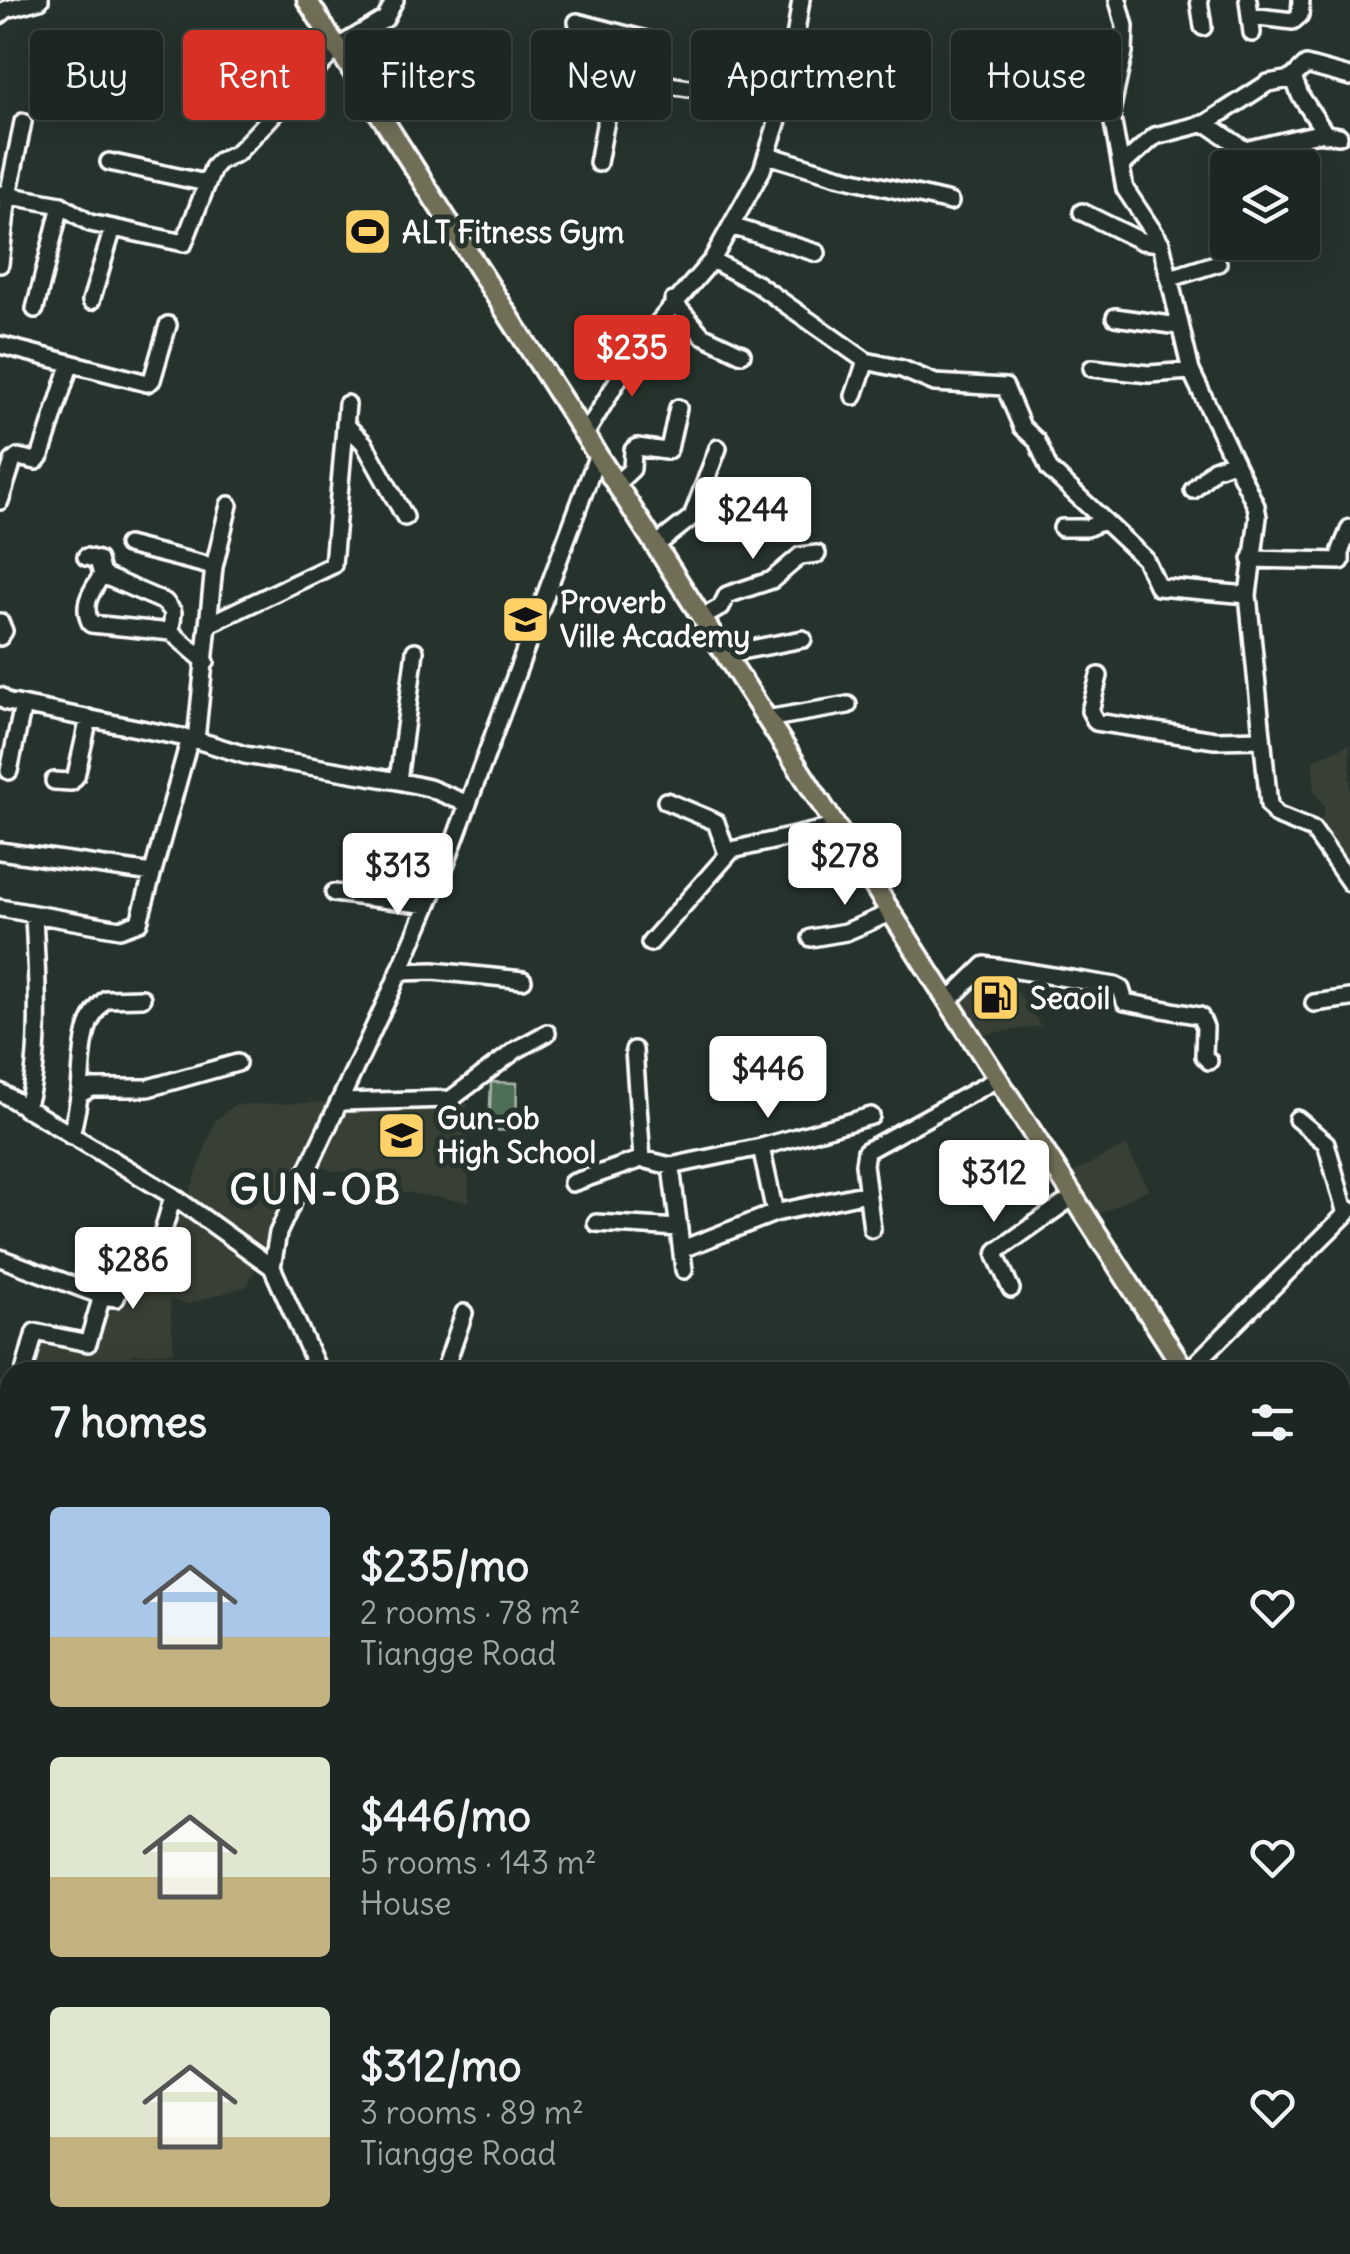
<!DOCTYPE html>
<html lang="en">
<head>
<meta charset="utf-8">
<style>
  :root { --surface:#1c2622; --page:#252e2a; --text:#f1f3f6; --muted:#a0a5a5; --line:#3a4340; --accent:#d93025 }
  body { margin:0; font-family:Delius,sans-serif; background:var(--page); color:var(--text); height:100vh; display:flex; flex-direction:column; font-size:38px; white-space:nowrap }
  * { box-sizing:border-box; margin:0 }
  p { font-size:32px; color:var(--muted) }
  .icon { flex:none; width:55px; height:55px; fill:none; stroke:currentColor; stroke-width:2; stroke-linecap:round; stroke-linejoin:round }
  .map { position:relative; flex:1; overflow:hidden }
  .side { position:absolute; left:0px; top:1362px; width:1350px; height:892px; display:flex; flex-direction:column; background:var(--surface); border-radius:30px 30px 0 0; box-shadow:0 5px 25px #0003,0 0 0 2px var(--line) }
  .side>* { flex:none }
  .top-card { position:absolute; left:30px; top:30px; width:1290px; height:90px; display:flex; gap:20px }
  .tools { position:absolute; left:1210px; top:150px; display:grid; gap:20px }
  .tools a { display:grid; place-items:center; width:110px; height:110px; border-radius:10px; background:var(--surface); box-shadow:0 5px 25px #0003,0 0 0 2px var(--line); font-size:50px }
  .price { position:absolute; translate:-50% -85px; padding:0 22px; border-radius:10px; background:#fff; color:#222; font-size:32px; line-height:65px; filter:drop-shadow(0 2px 5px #0008) }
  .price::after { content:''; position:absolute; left:50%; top:60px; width:30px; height:22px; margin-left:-15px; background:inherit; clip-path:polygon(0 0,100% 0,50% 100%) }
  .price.current { background:var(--accent); color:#fff }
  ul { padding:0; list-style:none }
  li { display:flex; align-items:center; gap:30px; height:250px; padding:0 50px }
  li span { display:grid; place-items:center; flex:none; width:280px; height:200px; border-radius:10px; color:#555 }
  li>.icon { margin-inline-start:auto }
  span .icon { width:120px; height:120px; fill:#fffc; stroke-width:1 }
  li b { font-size:42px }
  h2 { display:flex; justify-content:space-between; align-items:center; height:120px; padding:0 50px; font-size:42px }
  .tag { padding:0 35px; border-radius:10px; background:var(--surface); box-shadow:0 5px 25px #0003,0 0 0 2px var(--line); font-size:35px; line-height:90px }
  .tag.current { background:var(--accent); color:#fff }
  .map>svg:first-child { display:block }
</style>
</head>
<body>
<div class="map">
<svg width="1350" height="2254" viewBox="0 0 1350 2254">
  <rect width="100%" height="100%" fill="#26332d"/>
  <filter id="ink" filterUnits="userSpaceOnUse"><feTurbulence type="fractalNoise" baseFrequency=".01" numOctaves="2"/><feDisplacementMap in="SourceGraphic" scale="20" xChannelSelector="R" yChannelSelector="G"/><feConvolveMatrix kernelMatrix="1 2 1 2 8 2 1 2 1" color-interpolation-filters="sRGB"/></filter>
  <g filter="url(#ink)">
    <path fill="#383f36" d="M1350 744V873L1318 830 1325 808 1314 791 1313 760Z
      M985 966 1002 969 1041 1026 978 1035 954 999Z
      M333 1102 263 1250 187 1200 215 1121 234 1105Z
      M350 1104H468L469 1202 402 1192H375L374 1173 333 1171 321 1166Z
      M1126 1145 1148 1189 1092 1218 1070 1174Z
      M176 1211 249 1259 255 1270 247 1286 188 1304 170 1300 174 1352 132 1355 122 1372H31L40 1337 81 1351 95 1342 105 1305 140 1256 161 1260Z"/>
    <path fill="#506e57" stroke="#a8b6ab" stroke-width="2.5" d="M491 1082 517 1083 516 1131 489 1130Z"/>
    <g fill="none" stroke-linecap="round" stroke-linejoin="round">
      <defs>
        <path id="minor" d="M1118 0 1125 26 1124 52 1111 112 1125 189 1161 243 1191 371 1256 506 1258 517 1248 595 1269 805 1276 815 1313 830 1350 883
          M1199 0 1203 27
          M1248 0 1252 33
          M0 15 7 9 40 0
          M1250 16 1293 21 1300 15 1301 0
          M577 22 658 43 659 52 642 81
          M1293 77 1300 95 1325 133
          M1206 123 1268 83 1291 79 1306 65 1350 77
          M768 155 837 176 950 202
          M109 162 206 183
          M598 163 612 88 621 78 784 102
          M1121 166 1155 136 1206 123 1245 150 1319 133 1339 136
          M0 194 61 205 90 223 184 243 213 168 219 161 237 153 338 47 385 19 395 0
          M1082 212 1141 241 1161 243
          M731 226 817 253
          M712 260 757 284 866 361 902 369 935 383 1005 387 1022 427 1037 441 1049 469 1145 559 1158 587 1248 595
          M0 264 8 196 23 122
          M1171 278 1218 263
          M91 301 113 228
          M673 301 702 335 742 354
          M35 309 61 205
          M1115 317 1178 326
          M0 345 147 383 152 380 168 325
          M1092 368 1149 374 1191 371
          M854 396 866 361
          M345 424 364 443 405 517
          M586 433 639 345 712 260 762 170 786 95 801 0
          M616 484 632 469 633 450 637 447 666 451 669 449 678 408
          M1193 490 1214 469 1233 462
          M0 501 13 461 18 457 36 461 41 455 70 365
          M1062 528H1087L1103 521
          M127 545 214 567
          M655 546 692 517 718 448
          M86 557 98 560 102 575C91 592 81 605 91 624L171 632 206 662
          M1251 559 1341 561V550L1350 528
          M102 575 165 602 173 612 171 632
          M702 618 721 607 727 595 772 580 800 556 817 554
          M0 622 4 631 0 637
          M209 624 333 565 347 404
          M725 654 803 639
          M1099 676 1090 711 1096 722 1215 740 1262 739
          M0 696 7 702 196 740 245 755 398 781 429 788 468 804
          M766 719 848 705
          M196 740 214 567 229 505
          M9 771 23 705
          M54 781 71 782 76 776 89 718
          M398 781 415 651
          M666 801 716 822 727 854
          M0 851 152 873
          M334 893 428 905
          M0 908 120 929 139 922 190 738
          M811 938 846 932 890 913
          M650 943 732 850 834 827
          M400 972 433 971 523 980
          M948 1001 985 965 1115 986 1121 989 1125 1002 1200 1016 1205 1027 1204 1056 1209 1061
          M1314 1003 1350 998
          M634 1050 642 1159
          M0 1092 173 1196 272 1267
          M80 1094 92 1088H148L237 1063
          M340 1102 451 1099 516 1050 547 1033
          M25 1109C44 1066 36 963 34 915
          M1297 1119 1326 1143 1346 1214
          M71 1136C74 1123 77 1110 79 1097 84 1063 78 1024 106 999L142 998
          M761 1147 775 1213
          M671 1166 684 1270
          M572 1183 642 1159 671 1166 761 1147 871 1116
          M596 1223 679 1228
          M872 1229 864 1164 866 1151 997 1079
          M682 1249 775 1213 867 1193
          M0 1258 102 1296
          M1011 1289 996 1256 997 1251 1073 1197
          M24 1372 35 1332 88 1343 102 1296 116 1298 133 1254 138 1251 157 1253 173 1196
          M319 1372 272 1267 278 1233 392 989 446 863 598 454
          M444 1372 464 1313
          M1187 1372 1350 1210
          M0 1465 10 1428
          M0 1527 10 1530
          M1340 1748 1350 1746
          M0 1945 10 1941
          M1340 2197 1350 2200
          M596 2245 632 2250
          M886 2245 888 2254
          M54 2254 58 2245
          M250 2254 253 2245
          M476 2254 477 2245
          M516 2254 518 2245
          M735 2254V2245"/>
        <path id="major" d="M307 0C599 458 892 916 1186 1372
          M1340 1609 1350 1625"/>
      </defs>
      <use href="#minor" stroke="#fff" stroke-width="22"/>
      <use href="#major" stroke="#fff" stroke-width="25"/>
      <use href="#minor" stroke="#26332d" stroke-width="15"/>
      <use href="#major" stroke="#716e59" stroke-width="18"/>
    </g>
  </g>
  <defs>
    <symbol id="stadium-square" viewBox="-11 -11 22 22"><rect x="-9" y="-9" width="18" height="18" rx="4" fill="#ffd166" stroke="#26332d"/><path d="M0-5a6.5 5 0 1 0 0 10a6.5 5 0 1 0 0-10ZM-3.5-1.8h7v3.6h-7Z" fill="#111"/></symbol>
    <symbol id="school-square" viewBox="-11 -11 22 22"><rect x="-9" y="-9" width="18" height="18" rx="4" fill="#ffd166" stroke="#26332d"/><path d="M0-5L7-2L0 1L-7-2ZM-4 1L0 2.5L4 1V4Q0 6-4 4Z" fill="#111"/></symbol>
    <symbol id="fuel-square" viewBox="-11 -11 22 22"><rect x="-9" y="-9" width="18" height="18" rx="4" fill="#ffd166" stroke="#26332d"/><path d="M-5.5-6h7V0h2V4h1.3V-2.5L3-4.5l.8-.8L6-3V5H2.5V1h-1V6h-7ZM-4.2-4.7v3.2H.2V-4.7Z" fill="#111"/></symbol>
  </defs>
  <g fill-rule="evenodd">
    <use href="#stadium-square" x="340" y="204" width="55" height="55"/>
    <use href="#school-square" x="498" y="592" width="55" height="55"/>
    <use href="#fuel-square" x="968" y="970" width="55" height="55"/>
    <use href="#school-square" x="374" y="1108" width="55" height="55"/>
  </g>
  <g text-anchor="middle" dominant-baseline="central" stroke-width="10" stroke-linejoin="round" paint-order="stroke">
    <g font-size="30" font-weight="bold" fill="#fff" stroke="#26332d" text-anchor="start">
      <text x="402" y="232">ALT Fitness Gym</text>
      <text x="560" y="602">Proverb<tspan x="560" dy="34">Ville Academy</tspan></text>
      <text x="1030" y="998">Seaoil</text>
      <text x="437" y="1118">Gun-ob<tspan x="437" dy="34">High School</tspan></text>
    </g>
    <g font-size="40" font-weight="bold" letter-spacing="2.5" fill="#fff" stroke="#26332d">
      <text x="316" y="1190">GUN-OB</text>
    </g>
  </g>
</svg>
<div class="tools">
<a><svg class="icon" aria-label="layers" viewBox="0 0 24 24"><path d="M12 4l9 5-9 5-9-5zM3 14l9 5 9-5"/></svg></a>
</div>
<b class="price current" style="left:632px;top:400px">$235</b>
<b class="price" style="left:753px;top:562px">$244</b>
<b class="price" style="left:845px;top:908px">$278</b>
<b class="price" style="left:398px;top:918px">$313</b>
<b class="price" style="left:768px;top:1121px">$446</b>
<b class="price" style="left:994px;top:1225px">$312</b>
<b class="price" style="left:133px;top:1312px">$286</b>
<div class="top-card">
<a class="tag">Buy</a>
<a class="tag current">Rent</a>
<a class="tag">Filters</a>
<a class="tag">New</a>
<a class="tag">Apartment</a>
<a class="tag">House</a>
</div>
<section class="side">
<h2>7 homes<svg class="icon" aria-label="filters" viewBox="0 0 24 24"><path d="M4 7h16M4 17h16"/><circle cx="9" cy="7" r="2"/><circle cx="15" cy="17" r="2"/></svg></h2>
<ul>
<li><span style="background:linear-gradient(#a9c7e8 65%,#c2b280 0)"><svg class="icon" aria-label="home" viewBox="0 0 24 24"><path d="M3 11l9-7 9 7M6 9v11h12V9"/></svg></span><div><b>$235/mo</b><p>2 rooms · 78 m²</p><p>Tiangge Road</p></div><svg class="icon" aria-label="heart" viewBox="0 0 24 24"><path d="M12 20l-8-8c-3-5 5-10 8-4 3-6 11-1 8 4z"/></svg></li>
<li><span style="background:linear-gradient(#dfe7d0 60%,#c2b280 0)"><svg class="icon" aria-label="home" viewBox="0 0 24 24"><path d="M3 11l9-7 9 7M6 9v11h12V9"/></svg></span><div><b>$446/mo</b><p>5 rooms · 143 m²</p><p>House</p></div><svg class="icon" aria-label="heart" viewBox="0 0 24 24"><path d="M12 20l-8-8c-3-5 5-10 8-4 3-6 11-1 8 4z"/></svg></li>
<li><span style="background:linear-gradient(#dfe7d0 65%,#c2b280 0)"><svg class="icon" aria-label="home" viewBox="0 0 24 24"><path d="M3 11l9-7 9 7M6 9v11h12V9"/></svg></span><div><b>$312/mo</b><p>3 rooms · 89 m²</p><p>Tiangge Road</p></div><svg class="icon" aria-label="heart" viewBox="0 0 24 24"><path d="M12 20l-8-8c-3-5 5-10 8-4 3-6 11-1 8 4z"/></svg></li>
</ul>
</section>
</div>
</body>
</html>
